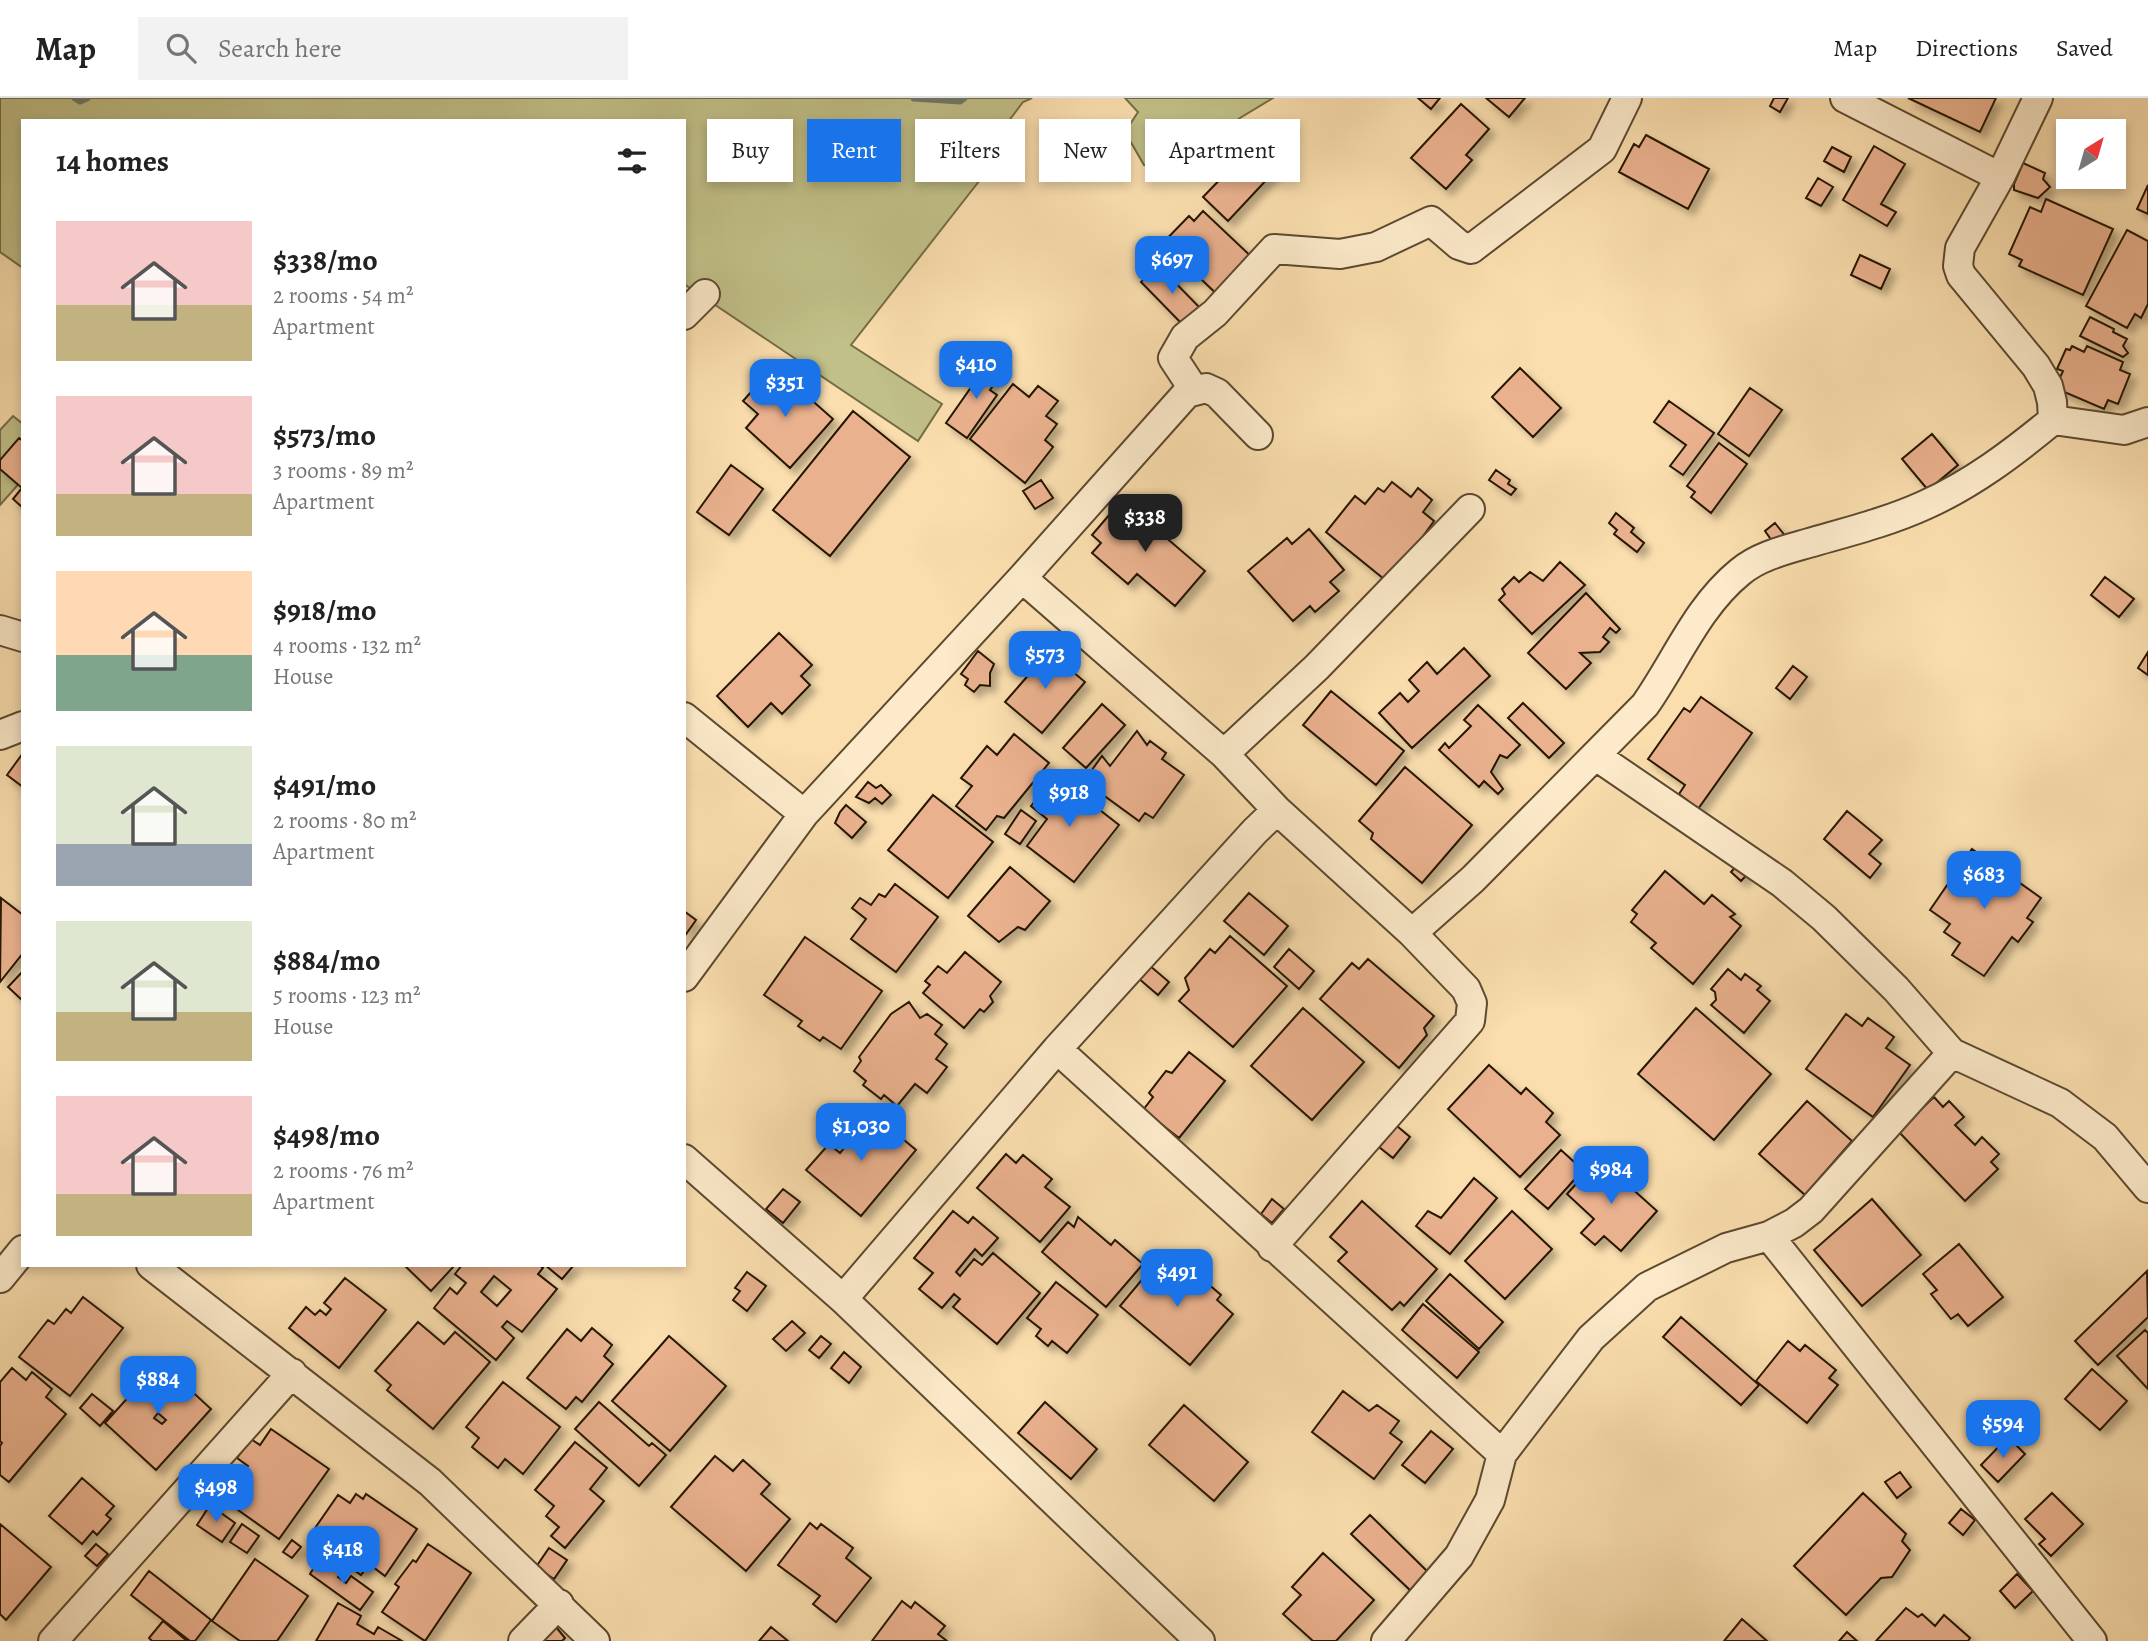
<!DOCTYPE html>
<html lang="en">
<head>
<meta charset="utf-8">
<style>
  :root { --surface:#fff; --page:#f2f2f2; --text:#222; --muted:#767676; --line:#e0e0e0; --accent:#1a73e8 }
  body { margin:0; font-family:Alegreya,serif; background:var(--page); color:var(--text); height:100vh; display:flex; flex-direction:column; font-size:26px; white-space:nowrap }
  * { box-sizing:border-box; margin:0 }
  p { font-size:23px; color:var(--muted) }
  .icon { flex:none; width:38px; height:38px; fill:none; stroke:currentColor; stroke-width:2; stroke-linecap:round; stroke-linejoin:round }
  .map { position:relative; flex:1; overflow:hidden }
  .drawer { position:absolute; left:21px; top:21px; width:665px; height:1148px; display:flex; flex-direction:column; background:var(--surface); border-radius:0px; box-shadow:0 4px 10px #0003 }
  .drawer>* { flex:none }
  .top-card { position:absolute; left:707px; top:21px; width:665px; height:63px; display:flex; gap:14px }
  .needle { width:46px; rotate:37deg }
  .controls { position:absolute; left:2056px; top:21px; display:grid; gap:14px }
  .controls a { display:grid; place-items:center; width:70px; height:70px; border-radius:0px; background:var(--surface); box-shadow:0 4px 10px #0003; font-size:35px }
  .price { position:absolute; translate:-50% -60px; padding:0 16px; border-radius:14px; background:var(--accent); color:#fff; font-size:23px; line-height:46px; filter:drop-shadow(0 2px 4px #0008) }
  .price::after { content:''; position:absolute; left:50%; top:42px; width:21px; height:16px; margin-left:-10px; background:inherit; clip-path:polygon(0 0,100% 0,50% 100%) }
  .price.current { background:#222; color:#fff }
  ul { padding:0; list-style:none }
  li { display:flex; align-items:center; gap:21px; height:175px; padding:0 35px }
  li span { display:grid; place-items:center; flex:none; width:196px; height:140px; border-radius:0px; color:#555 }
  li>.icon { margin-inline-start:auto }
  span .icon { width:84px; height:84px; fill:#fffc; stroke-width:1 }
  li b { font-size:30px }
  h2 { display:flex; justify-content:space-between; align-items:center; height:84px; padding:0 35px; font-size:30px }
  .chip { padding:0 24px; border-radius:0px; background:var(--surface); box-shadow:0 4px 10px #0003; font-size:24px; line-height:63px }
  .chip.current { background:var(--accent); color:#fff }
  header { display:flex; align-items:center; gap:42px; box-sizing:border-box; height:98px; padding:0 35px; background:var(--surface); border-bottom:2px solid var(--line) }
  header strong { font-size:33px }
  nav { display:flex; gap:38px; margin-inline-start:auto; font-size:24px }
  .search { width:490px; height:63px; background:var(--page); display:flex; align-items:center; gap:18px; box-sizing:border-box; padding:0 24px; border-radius:0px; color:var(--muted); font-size:26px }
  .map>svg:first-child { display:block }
</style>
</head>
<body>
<header>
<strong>Map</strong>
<div class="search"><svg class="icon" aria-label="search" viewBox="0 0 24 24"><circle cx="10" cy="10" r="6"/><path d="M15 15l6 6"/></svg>Search here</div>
<nav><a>Map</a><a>Directions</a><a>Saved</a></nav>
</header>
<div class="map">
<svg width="2148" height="1543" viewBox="0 0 2148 1543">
  <defs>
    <filter id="shadow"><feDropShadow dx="6" dy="6" stdDeviation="3.5" flood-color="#0004"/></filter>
  </defs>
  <rect width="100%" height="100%" fill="#fadeae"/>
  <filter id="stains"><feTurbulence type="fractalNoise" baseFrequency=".00286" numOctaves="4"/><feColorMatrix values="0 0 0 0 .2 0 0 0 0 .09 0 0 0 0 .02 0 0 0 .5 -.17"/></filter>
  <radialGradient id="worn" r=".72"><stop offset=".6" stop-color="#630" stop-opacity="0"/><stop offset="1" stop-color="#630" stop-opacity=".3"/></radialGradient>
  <path fill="#c1c088" stroke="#746c47" stroke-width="2" d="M0 0H1032L1023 4 987 52 994 64 851 247 942 306 918 343 684 186V23H23V170L0 154Z
    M1125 0H1273L1240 20 1174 71 1144 67 1125 34 1138 14Z
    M13 318 23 326V381L0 407V332Z"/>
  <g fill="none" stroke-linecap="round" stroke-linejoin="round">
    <path stroke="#6f796d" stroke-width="7" d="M75 0 80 3 87 0
      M914 0 960 3 964 0"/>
  </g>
  <path fill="#eab18e" stroke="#281706" stroke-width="2" fill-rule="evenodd" filter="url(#shadow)" d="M1418 0H1440L1431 11Z
    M1486 0H1525L1509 19Z
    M1774 0H1788L1780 14 1770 8Z
    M1908 0H1996L1980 34Z
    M1461 6 1489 31 1466 57 1472 62 1446 91 1411 60Z
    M1646 37 1709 71 1688 111 1619 74 1634 46 1639 49Z
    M1262 38 1286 61 1228 123 1203 99Z
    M1874 48 1905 66 1881 106 1896 114 1887 128 1843 102Z
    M1832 49 1851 59 1844 74 1824 63Z
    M2023 65 2045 75 2043 81 2050 89 2038 100 2014 92V86Z
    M1818 80 1833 89 1821 108 1806 100Z
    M2148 87V116L2137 111Z
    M2046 101 2113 131 2083 197 2019 168 2022 162 2009 156 2030 109 2041 114Z
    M1203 113 1257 164 1222 201 1183 164 1175 172 1155 153 1189 118 1194 123Z
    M2127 132 2148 143V206L2141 220 2135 216 2127 230 2086 208Z
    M1860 157 1890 171 1881 191 1851 177Z
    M1158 167 1202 212 1185 229 1141 184Z
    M2090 219 2114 231 2113 234 2127 241 2123 248 2128 255 2123 259 2080 238Z
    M2072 248 2084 254 2087 248 2123 264 2120 272 2130 276 2118 306 2108 302 2104 311 2055 290 2063 273 2057 271 2066 251 2070 252Z
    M991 261 1005 271 990 292 997 297 967 340 946 325Z
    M1520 270 1561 310 1533 339 1492 299Z
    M780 274 833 321 790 370 746 330 758 316 743 303 760 284 766 289Z
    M1013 286 1029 299 1038 288 1058 303 1046 318 1057 326 1045 342 1053 349 1025 385 970 341Z
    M1750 290 1782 312 1749 358 1718 336Z
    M1669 303 1714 335 1683 377 1670 368 1686 347 1654 324Z
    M853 313 910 359 830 458 773 412Z
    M1932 336 1958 367 1928 392 1902 361Z
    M19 340 23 343V410L13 401 22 390 0 371V362Z
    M1719 345 1747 366 1711 415 1691 399 1695 394 1687 388Z
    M731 367 763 391 729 437 697 414Z
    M1496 372 1510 382 1508 386 1516 391 1511 397 1489 382Z
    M1041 382 1053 400 1035 411 1023 393Z
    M1392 384 1411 399 1418 390 1432 402 1423 414 1434 423 1389 485 1326 434 1355 398 1365 406 1378 390 1384 394Z
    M1122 402 1205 473 1175 508 1137 476 1128 486 1092 455 1101 445 1092 437Z
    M1616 415 1634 430 1631 434 1644 445 1637 454 1614 436 1617 432 1609 425Z
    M1775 425 1786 439 1775 447 1765 433Z
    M1309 431 1344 472 1330 484 1339 493 1315 514 1310 508 1293 523 1248 473 1287 440 1292 446Z
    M1560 464 1585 487 1532 536 1499 502 1505 496 1502 491 1514 479 1519 484 1530 474 1543 483Z
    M2105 479 2134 501 2119 519 2091 497Z
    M1586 495 1620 531 1616 535 1610 530 1603 539 1609 544 1600 554 1580 555 1591 565 1566 591 1528 555Z
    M779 535 812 567 801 578 810 587 782 616 771 605 748 629 717 598Z
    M1464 550 1490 578 1412 650 1379 615 1400 595 1408 604 1419 593 1409 582 1427 564 1437 576Z
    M1046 551 1085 584 1042 635 1005 604 1032 573 1026 568 1032 562 1035 565Z
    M978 553 994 566 990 575V588L980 587 974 594 965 587 968 581 961 576Z
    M2148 554V577L2138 570Z
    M1793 568 1807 579 1790 601 1776 590Z
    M1331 593 1404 653 1376 687 1303 627Z
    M1701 599 1752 635 1698 711 1679 696 1685 687 1648 661 1684 610 1690 614Z
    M1523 605 1564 645 1549 660 1508 620Z
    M1102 606 1125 627 1086 670 1063 650Z
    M1478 607 1520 647 1507 660 1500 657 1491 674 1503 691 1498 696 1484 683 1479 689 1439 652 1445 645 1449 650 1471 628 1464 622Z
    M1137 633 1147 647 1150 643 1166 655 1162 661 1184 677 1153 720 1145 715 1139 723 1084 683 1102 658 1110 668Z
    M1014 636 1049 665 1004 720 997 718 986 732 956 708 972 688 961 680 987 648 997 657Z
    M23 655V689L7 677Z
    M1405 669 1472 727 1422 785 1371 741 1373 735 1359 723Z
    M1055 677 1119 727 1074 784 1027 748 1047 721 1031 708Z
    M868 684 876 690 881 687 891 697 882 706 875 700 869 705 856 699Z
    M933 697 993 744 948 800 888 752Z
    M846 707 866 724 852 740 835 725 840 714Z
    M1021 712 1036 723 1020 746 1005 736Z
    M1847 713 1882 742 1869 756 1881 766 1870 780 1824 741Z
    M1972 751 2041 800 2027 820 2033 824 2018 844 2012 839 1984 878 1952 857 1960 845 1944 834 1950 826 1930 812Z
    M1742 762 1752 771 1741 783 1731 774Z
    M1010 769 1050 803 1025 832 1018 829 999 844 968 818Z
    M1665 773 1704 806 1712 797 1735 816 1730 819 1741 828 1693 886 1651 850 1656 845 1631 824 1637 816 1632 812Z
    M895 786 938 819 896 874 851 841 866 821 852 810 860 800 871 807 879 796 885 799Z
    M1249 795 1288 828 1264 857 1224 823Z
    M1 800 23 817V855L0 884Z
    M684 813 696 822 684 839Z
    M1230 838 1287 888 1233 949 1179 903 1189 892 1185 880 1210 851 1215 855Z
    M805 839 882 893 841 951 823 939 820 943 798 928 802 923 764 897Z
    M1289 851 1314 873 1299 891 1274 869Z
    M965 854 1001 884 990 898 993 904 984 914 980 911 964 930 923 895 930 887 925 883 938 868 947 875Z
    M1368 861 1434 918 1424 930 1427 937 1399 970 1320 901 1352 865 1359 871Z
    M1149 867 1169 884 1158 897 1138 880Z
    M1728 871 1741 882 1745 876 1761 888 1757 892 1770 903 1744 935 1711 907 1716 902 1715 894 1711 891Z
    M23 873V903L8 889Z
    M909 904 920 920 927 916 942 927 935 936 947 946 936 961 947 969 927 995 915 986 897 1008 884 997 881 1001 863 987 866 983 854 973 861 963 859 959 891 916Z
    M1303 910 1364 964 1312 1022 1251 968Z
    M1696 910 1771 976 1714 1042 1638 976Z
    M1846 916 1862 928 1868 920 1894 939 1886 950 1910 967 1873 1019 1806 971Z
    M1189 954 1225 983 1179 1040 1143 1012 1153 999 1149 995 1166 973 1172 975Z
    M1489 967 1521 996 1526 990 1553 1015 1546 1024 1560 1037 1520 1079 1448 1011Z
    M1934 999 1943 1009 1949 1003 1964 1019 1955 1027 1975 1047 1982 1039 1999 1056 1991 1064 1998 1071 1965 1103 1898 1033Z
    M1807 1003 1852 1043 1805 1097 1759 1056Z
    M850 1014 878 1037 886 1027 916 1052 861 1118 806 1072 829 1046 840 1055 849 1044 834 1032Z
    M1397 1028 1410 1039 1393 1060 1379 1049Z
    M1561 1052 1583 1072 1548 1111 1525 1091Z
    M1006 1056 1016 1065 1023 1057 1052 1081 1045 1089 1070 1109 1040 1144 977 1090Z
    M1599 1061 1657 1113 1621 1153 1604 1138 1595 1147 1581 1135 1594 1121 1567 1096Z
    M1474 1080 1497 1100 1450 1156 1416 1128 1428 1113 1441 1120Z
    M783 1091 800 1104 783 1125 766 1111Z
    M1272 1101 1284 1111 1272 1125 1261 1116Z
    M1872 1101 1921 1157 1862 1208 1814 1152Z
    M1362 1103 1437 1171 1404 1208 1400 1204 1392 1212 1338 1163 1347 1154 1330 1139Z
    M953 1113 968 1125 973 1119 998 1140 982 1158 975 1151 956 1174 960 1178 974 1161 982 1167 993 1155 1040 1195 997 1246 953 1209 960 1201 954 1196 942 1210 919 1191 933 1175 914 1160Z
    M1512 1113 1552 1151 1505 1201 1465 1163Z
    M1078 1119 1111 1147 1115 1142 1143 1166 1106 1209 1042 1154 1068 1124 1074 1129Z
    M1959 1146 2003 1199 1968 1228 1958 1216 1951 1221 1931 1196 1937 1192 1923 1176Z
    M1165 1154 1187 1172 1183 1176 1195 1186 1200 1179 1221 1197 1217 1202 1233 1216 1190 1267 1120 1208Z
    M404 1167H455L431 1193Z
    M462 1167H539L543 1170 538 1176 557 1191 522 1234 507 1223 502 1229 514 1240 496 1262 434 1210 450 1190 457 1196 466 1185 455 1176ZM494 1178 511 1192 497 1208 481 1194Z
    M545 1167H574L562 1181Z
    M2147 1173 2148 1219 2098 1267 2075 1243Z
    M747 1174 766 1188 747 1213 733 1202 740 1193 735 1190Z
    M1450 1176 1503 1224 1479 1251 1426 1203Z
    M345 1180 386 1212 339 1270 289 1230 306 1209 315 1217 320 1212 326 1217 331 1211 324 1205Z
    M1056 1184 1098 1217 1067 1255 1052 1243 1048 1248 1036 1238 1041 1231 1027 1220Z
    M83 1199 123 1230 70 1298 19 1259 48 1222 54 1226 66 1211 71 1215Z
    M1423 1206 1479 1254 1457 1280 1402 1232Z
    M1681 1219 1759 1287 1741 1307 1663 1239Z
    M792 1223 805 1235 786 1253 773 1241Z
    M418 1224 444 1246 455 1234 490 1264 433 1331 387 1292 391 1287 375 1273Z
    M592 1230 612 1247 604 1258 613 1266 582 1304 576 1299 566 1311 527 1280 567 1231 581 1243Z
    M2145 1232 2148 1235V1291L2117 1258Z
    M669 1238 726 1288 670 1353 612 1303Z
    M821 1238 831 1246 819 1260 809 1252Z
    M1788 1243 1800 1253 1805 1247 1836 1272 1829 1280 1838 1287 1807 1325 1756 1283Z
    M844 1254 861 1269 849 1285 831 1270Z
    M160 1264 211 1311 156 1372 105 1325ZM158 1315 166 1322 162 1326 154 1320Z
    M12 1270 26 1282 32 1274 52 1291 46 1299 66 1316 9 1384 0 1377V1348L2 1345 0 1343V1284Z
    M2092 1271 2127 1303 2100 1332 2065 1301Z
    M503 1284 560 1329 523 1376 505 1361 498 1370 472 1349 479 1340 466 1329Z
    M1343 1293 1369 1313 1377 1307 1399 1323 1390 1335 1402 1344 1374 1381 1312 1334Z
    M92 1296 113 1313 100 1328 80 1310Z
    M599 1304 649 1348 652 1345 666 1357 639 1388 575 1331Z
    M1045 1304 1097 1351 1071 1381 1018 1335Z
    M1184 1307 1248 1364 1214 1403 1149 1347Z
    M271 1331 329 1371 279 1441 224 1402 248 1368 237 1360 251 1341 260 1347Z
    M1431 1333 1453 1351 1425 1385 1402 1367Z
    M2008 1339 2025 1356 1998 1384 1981 1367Z
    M575 1344 607 1370 590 1391 604 1403 565 1450 551 1438 559 1429 546 1418 554 1408 535 1392Z
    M715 1358 733 1373 743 1362 770 1386 761 1396 790 1421 746 1473 671 1409Z
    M1900 1374 1911 1389 1897 1400 1885 1384Z
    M82 1380 114 1408 106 1417 111 1421 97 1437 93 1433 82 1446 49 1418Z
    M1863 1395 1906 1436 1902 1443 1910 1452 1892 1479 1881 1480 1846 1517 1794 1468Z
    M2052 1395 2083 1426 2051 1458 2039 1446 2045 1441 2025 1421Z
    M356 1396 363 1401 366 1396 417 1431 385 1478 369 1466 361 1477 337 1460 341 1454 313 1433 338 1397 350 1405Z
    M210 1407 235 1425 222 1444 197 1427Z
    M1961 1411 1975 1422 1963 1437 1949 1425Z
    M1370 1417 1430 1476 1412 1494 1351 1436Z
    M810 1425 817 1431 821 1426 853 1450 846 1460 871 1480 836 1524 813 1506 820 1498 778 1467Z
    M0 1426 51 1469 6 1522 0 1516Z
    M242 1426 259 1438 247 1455 230 1444Z
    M292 1442 301 1449 292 1460 283 1454Z
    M96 1446 108 1456 97 1468 85 1458Z
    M428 1446 471 1475 425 1543 382 1514 399 1489 395 1486 413 1462 416 1464Z
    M549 1450 567 1462 554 1481 536 1469Z
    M1323 1455 1374 1502 1336 1543H1313L1283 1516 1301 1497 1292 1489Z
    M255 1461 308 1498 277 1543H240L212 1523Z
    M328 1466 341 1475 338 1479 346 1485 351 1478 373 1494 360 1512 310 1476 315 1468 323 1473Z
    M149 1473 211 1522 195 1543H190L131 1497Z
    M2017 1476 2033 1493 2015 1510 2000 1493Z
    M902 1503 911 1510 915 1504 945 1528 938 1536 947 1543H872Z
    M338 1505 361 1518 357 1526 374 1536 378 1529 402 1543H316Z
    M1906 1510 1918 1519 1922 1516 1935 1528 1944 1517 1970 1540 1968 1543H1876Z
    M1742 1521 1767 1543H1724Z
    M163 1523 187 1543H152L149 1540Z
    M556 1529 565 1540 562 1543H540Z
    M771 1529 788 1543H759Z
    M1847 1534 1857 1543H1839Z"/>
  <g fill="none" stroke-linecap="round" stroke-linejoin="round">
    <defs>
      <path id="street" d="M1845 0 2000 79
        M2038 0 2000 79 1960 150 1958 168 1961 177 2036 268 2048 288 2052 304 2053 322
        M684 217 705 196
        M1194 292 1173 260 1185 239 1215 215 1274 151 1340 156 1376 149 1431 123 1459 147 1471 151 1602 51 1627 0
        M1022 480 1224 656 1277 712
        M0 532 23 539
        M684 619 804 716
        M0 637 23 628
        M1224 656 1317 569 1470 411
        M1596 658 1782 785 1824 820 1896 891 1952 955 2060 1005 2105 1039 2148 1090
        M684 879 804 716 1022 480 1187 295 1206 290 1217 295 1258 337
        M1057 951 1502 1356
        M684 1061 843 1201 1200 1543
        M1769 1138 2092 1543
        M1272 1149 1470 923 1472 905 1466 891 1412 835
        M151 1167 430 1384 595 1543
        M0 1180 23 1152
        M843 1201 1057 951 1255 733 1277 712 1412 835 1473 781 1645 607C1676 563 1697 509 1740 474 1759 458 1785 452 1809 445 1847 434 1888 424 1925 407 1972 386 2013 355 2053 322L2124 332 2148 324
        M53 1543 292 1275
        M523 1543 559 1506
        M1386 1543 1459 1458 1490 1402 1502 1356 1591 1240 1647 1189 1726 1150 1769 1138 1794 1125 1811 1112 1952 955"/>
    </defs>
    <use href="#street" stroke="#5c4930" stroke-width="32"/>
    <use href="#street" stroke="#fceaca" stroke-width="28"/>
  </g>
  <rect width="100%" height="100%" filter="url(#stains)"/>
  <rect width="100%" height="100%" fill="url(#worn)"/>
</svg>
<div class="controls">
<a><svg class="needle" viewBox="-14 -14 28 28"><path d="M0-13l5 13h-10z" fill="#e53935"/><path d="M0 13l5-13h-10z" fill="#767676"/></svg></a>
</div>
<b class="price" style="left:1172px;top:198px">$697</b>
<b class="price" style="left:976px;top:303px">$410</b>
<b class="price" style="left:785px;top:321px">$351</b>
<b class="price current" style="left:1145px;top:456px">$338</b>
<b class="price" style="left:1045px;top:593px">$573</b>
<b class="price" style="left:1069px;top:731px">$918</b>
<b class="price" style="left:1984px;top:813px">$683</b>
<b class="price" style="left:861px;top:1065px">$1,030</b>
<b class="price" style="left:1611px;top:1108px">$984</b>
<b class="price" style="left:1177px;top:1211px">$491</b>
<b class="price" style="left:158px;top:1318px">$884</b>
<b class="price" style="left:2003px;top:1362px">$594</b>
<b class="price" style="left:216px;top:1426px">$498</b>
<b class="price" style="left:343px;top:1488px">$418</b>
<div class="top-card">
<a class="chip">Buy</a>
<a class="chip current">Rent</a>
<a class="chip">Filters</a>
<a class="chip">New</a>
<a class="chip">Apartment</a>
</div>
<section class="drawer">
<h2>14 homes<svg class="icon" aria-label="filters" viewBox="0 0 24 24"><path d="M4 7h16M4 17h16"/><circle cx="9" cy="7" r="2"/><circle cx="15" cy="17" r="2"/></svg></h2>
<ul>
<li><span style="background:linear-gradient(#f6c9c9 60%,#c2b280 0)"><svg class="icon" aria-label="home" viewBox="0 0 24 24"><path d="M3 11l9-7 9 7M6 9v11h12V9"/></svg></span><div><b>$338/mo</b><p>2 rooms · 54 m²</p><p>Apartment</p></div></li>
<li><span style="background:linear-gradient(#f6c9c9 70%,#c2b280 0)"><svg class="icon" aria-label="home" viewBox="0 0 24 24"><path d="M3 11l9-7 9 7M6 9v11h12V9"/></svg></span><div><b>$573/mo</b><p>3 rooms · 89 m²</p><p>Apartment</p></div></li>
<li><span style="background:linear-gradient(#ffd9b3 60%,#7fa58c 0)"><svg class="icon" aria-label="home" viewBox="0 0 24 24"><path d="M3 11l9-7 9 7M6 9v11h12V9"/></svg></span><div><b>$918/mo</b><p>4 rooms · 132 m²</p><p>House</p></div></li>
<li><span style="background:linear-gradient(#dfe7d0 70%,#9aa5b1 0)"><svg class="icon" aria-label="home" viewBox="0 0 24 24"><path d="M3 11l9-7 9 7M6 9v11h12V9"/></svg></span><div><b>$491/mo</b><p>2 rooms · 80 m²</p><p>Apartment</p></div></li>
<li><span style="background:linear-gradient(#dfe7d0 65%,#c2b280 0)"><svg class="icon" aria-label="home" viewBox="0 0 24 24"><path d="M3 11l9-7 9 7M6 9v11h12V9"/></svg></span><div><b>$884/mo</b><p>5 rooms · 123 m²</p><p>House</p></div></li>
<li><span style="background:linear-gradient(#f6c9c9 70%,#c2b280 0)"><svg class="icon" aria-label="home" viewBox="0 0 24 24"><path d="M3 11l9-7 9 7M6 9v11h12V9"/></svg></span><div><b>$498/mo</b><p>2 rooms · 76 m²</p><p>Apartment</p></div></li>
</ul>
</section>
</div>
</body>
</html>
